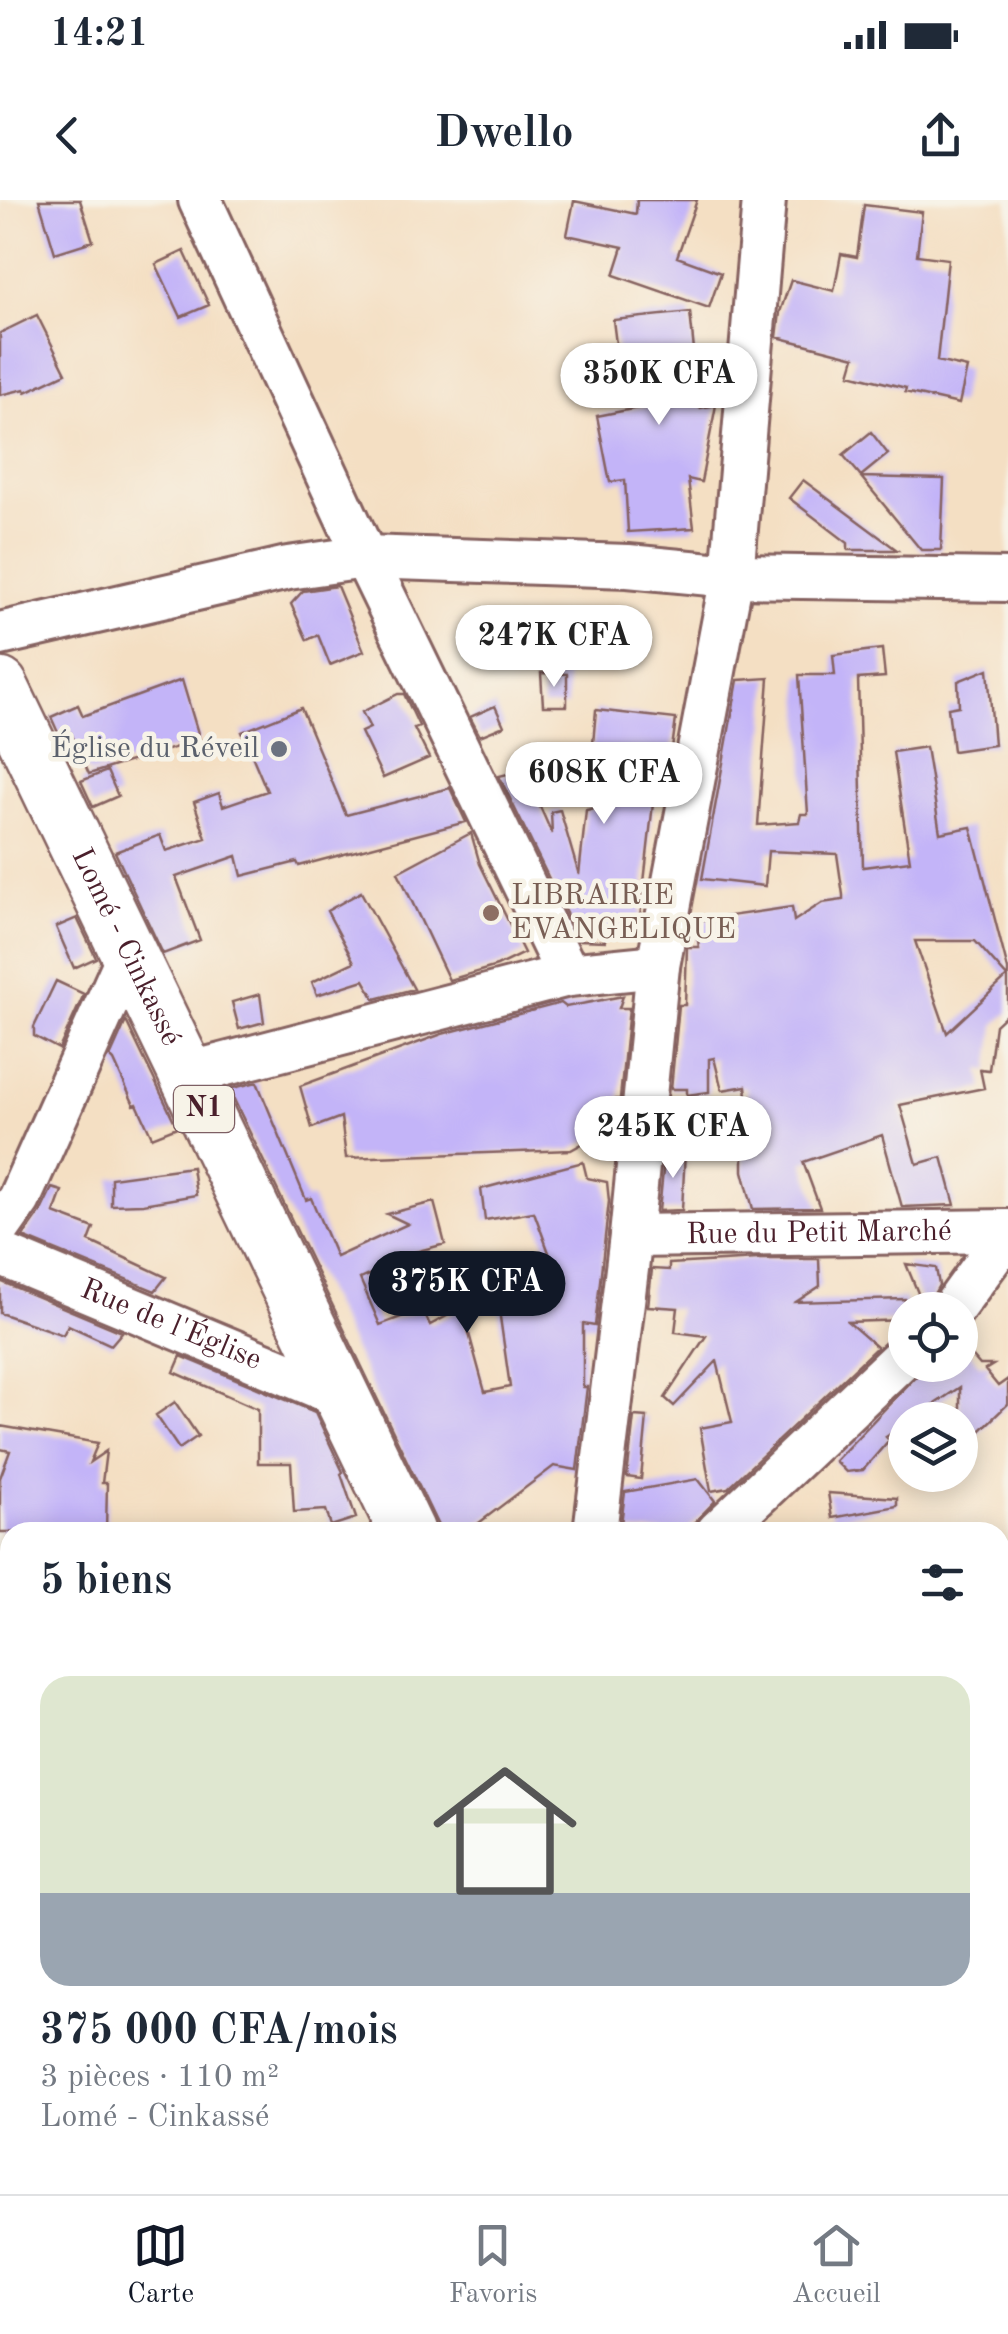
<!DOCTYPE html>
<html lang="fr">
<head>
<meta charset="utf-8">
<style>
  :root { --surface:#fff; --page:#f6f6f7; --text:#1f2937; --muted:#747a83; --line:#e0e1e3; --accent:#111827 }
  body { margin:0; font-family:"Old Standard TT",serif; background:var(--page); color:var(--text); height:100vh; display:flex; flex-direction:column; font-size:38px; white-space:nowrap }
  * { box-sizing:border-box; margin:0 }
  p { font-size:32px; color:var(--muted) }
  .icon { flex:none; width:55px; height:55px; fill:none; stroke:currentColor; stroke-width:2; stroke-linecap:round; stroke-linejoin:round }
  .map { position:relative; flex:1; overflow:hidden }
  .details { position:absolute; left:0px; top:1322px; width:1010px; height:672px; display:flex; flex-direction:column; background:var(--surface); border-radius:30px 30px 0 0; box-shadow:0 5px 25px #0003 }
  .details>* { flex:none }
  .controls { position:absolute; left:888px; top:1092px; display:grid; gap:20px }
  .controls a { display:grid; place-items:center; width:90px; height:90px; border-radius:50%; background:var(--surface); box-shadow:0 5px 25px #0003; font-size:50px }
  .price { position:absolute; translate:-50% -85px; padding:0 22px; border-radius:35px; background:#fff; color:#222; font-size:32px; line-height:65px; filter:drop-shadow(0 2px 5px #0008) }
  .price::after { content:''; position:absolute; left:50%; top:60px; width:30px; height:22px; margin-left:-15px; background:inherit; clip-path:polygon(0 0,100% 0,50% 100%) }
  .price.current { background:var(--accent); color:#fff }
  ul { padding:0; list-style:none }
  li { display:grid; align-content:center; gap:20px; height:530px; padding:0 40px }
  li span { display:grid; place-items:center; height:310px; border-radius:30px; color:#555 }
  li>.icon { margin-inline-start:auto }
  span .icon { width:180px; height:180px; fill:#fffc; stroke-width:1 }
  li b { font-size:42px }
  h2 { display:flex; justify-content:space-between; align-items:center; height:120px; padding:0 40px; font-size:42px }
  .status { display:flex; justify-content:space-between; align-items:center; height:70px; padding:0 50px; background:var(--surface); direction:ltr }
  .status svg { height:28px; fill:currentColor }
  header { display:flex; justify-content:space-between; align-items:center; height:130px; padding:0 40px; background:var(--surface); font-size:45px; font-weight:800 }
  .menu { display:flex; justify-content:space-around; align-items:center; height:140px; border-top:2px solid var(--line); background:var(--surface); font-size:28px; color:var(--muted) }
  .menu a { display:grid; justify-items:center; gap:5px }
  .menu .current { color:var(--accent) }
  .map>svg:first-child { display:block }
</style>
</head>
<body>
<div class="status"><b>14:21</b><svg viewBox="0 0 49 12"><path d="M0 12V9h3v3zM5 12V6h3v6zM10 12V3h3v9zM15 12V0h3v12zM26 1h20v11H26zM47 4h2v5h-2z"/></svg></div>
<header><svg class="icon" aria-label="back" viewBox="0 0 24 24"><path d="M15 5l-7 7 7 7"/></svg>Dwello<svg class="icon" aria-label="share" viewBox="0 0 24 24"><path d="M12 15V3M7 8l5-5 5 5M5 13v7h14v-7"/></svg></header>
<div class="map">
<svg width="1008" height="1994" viewBox="0 0 1008 1994">
  <rect width="100%" height="100%" fill="#f7f3e8"/>
  <filter id="ink" filterUnits="userSpaceOnUse"><feTurbulence type="fractalNoise" baseFrequency=".01" numOctaves="2"/><feDisplacementMap in="SourceGraphic" scale="20" xChannelSelector="R" yChannelSelector="G"/><feConvolveMatrix kernelMatrix="1 2 1 2 8 2 1 2 1" color-interpolation-filters="sRGB"/></filter>
  <filter id="wash" filterUnits="userSpaceOnUse"><feTurbulence type="fractalNoise" baseFrequency=".0048" numOctaves="4" result="noise"/><feDisplacementMap in="SourceGraphic" scale="40" xChannelSelector="R" yChannelSelector="G"/><feGaussianBlur stdDeviation="2.25" result="paint"/><feColorMatrix in="noise" values="0 0 0 0 0 0 0 0 0 0 0 0 0 0 0 0 0 1.4 0 .05"/><feComposite in="paint" operator="in"/></filter>
  <g filter="url(#wash)">
    <rect width="100%" height="100%" fill="#f4dfc3"/>
    <g id="blocks">
      <path fill="#c3b4f8" fill-rule="evenodd" d="M39 0H80L93 41 55 53Z
        M637 0H697L677 57 721 73 709 108 614 75 623 47 567 35 574 1 636 14Z
        M864 5 922 12 917 55 948 59 937 161 967 168 959 204 905 192 906 188 850 174 855 157 777 137 780 112 791 80 834 91 841 54 857 57Z
        M184 51 209 105 181 117 156 64Z
        M690 112 700 208 716 205 701 282 688 279 694 328 628 332 625 280 610 282 597 216 668 202 663 156 618 160 613 120Z
        M37 115 66 173 26 192 25 189 0 195V133Z
        M871 232 888 254 861 276 843 255Z
        M861 277 944 279 941 350H921Z
        M803 280 897 350H848V343L789 298Z
        M337 386 364 451 330 465 318 435 307 440 291 404 303 391Z
        M882 449 885 477 858 479 863 667 910 661 893 552 926 547 940 633 971 627 1008 770V813L995 825 989 870 980 869 984 888 900 905 917 964 942 957 955 1005 902 1007 882 935 803 962 820 1008 753 1009 743 971V947L752 946 746 886 722 890 714 858 709 859V892L687 895V889H671L679 805H685L687 747H699L695 721 792 707 794 721 822 703 843 700V695L837 654 768 651 765 686 702 679 738 480 769 478 758 625 799 622 801 614H808L799 475H835L833 455ZM915 741H975L1007 777 947 833Z
        M988 469 994 545 953 551 948 508 959 506 958 481Z
        M541 473 567 474V506H543Z
        M182 480 200 540 89 574 71 533 60 537 51 517 78 505 83 516Z
        M398 494H404L419 526 414 528 429 558 383 578 361 532 370 528 362 512Z
        M495 506 504 526 480 536 470 517Z
        M301 508 346 615 450 588 466 622 299 666 297 662 242 676 237 656 176 677 200 740 163 754 115 652 160 635 166 651 206 638 194 602 219 593 223 606 267 591 242 532Z
        M596 510 676 519 668 578 656 577 638 735 605 733V741L579 740 499 576 524 570 552 634 551 612 560 610 579 675 586 610 601 607 606 557 592 555Z
        M107 571 118 596 93 607 81 581Z
        M471 633 480 664 524 753 497 766 449 780 398 672Z
        M361 692 414 789 375 799 364 780 317 795 312 782 354 762 327 711Z
        M77 718 96 758 74 768 56 727Z
        M56 781 84 794 59 849 34 836V827Z
        M260 794 264 822 239 829 232 802Z
        M623 796 619 808H629L620 898 602 905 614 926 571 950 346 958 341 917 312 928 300 886 442 834 561 803 566 807Z
        M126 821 177 927 152 937 137 904 134 905 114 861 110 857Z
        M257 882 306 1000 311 998 336 1057 408 1024 387 1014 434 1002 445 1044 392 1058 395 1063 360 1079 380 1125 422 1109 430 1125 462 1108 485 1192 510 1187 496 1089 510 1082 555 1069 534 1012 485 1020 481 989 583 962 587 978 607 982 609 1001 595 1126 583 1124V1187H587L577 1270 554 1266 467 1332H441L229 889Z
        M665 951H685L682 1010 659 1011Z
        M192 967 196 995 143 1004 111 1005V978Z
        M52 988 62 991 54 1013 94 1028 89 1041 166 1077 155 1091 23 1037 40 1013Z
        M758 1059H819L820 1086 796 1102 905 1099V1120L848 1122 877 1147 728 1288 711 1291 700 1228 732 1222 717 1161 674 1206 665 1198 706 1136 675 1132 678 1108 648 1106 652 1069 669 1070V1064Z
        M906 1064 936 1068 939 1085 925 1110Z
        M0 1081 122 1132 111 1145 68 1125 63 1135 0 1113Z
        M960 1142 980 1165H993L985 1170 998 1186 1008 1179V1204L960 1250V1187L911 1220H905V1224L886 1237 889 1240 863 1270 846 1272 835 1261 927 1165H960Z
        M181 1156 315 1212 343 1272 341 1274 356 1318 331 1326 326 1310 294 1312 291 1263H258V1209L174 1172Z
        M175 1202 198 1236 179 1249 156 1215Z
        M634 1216 647 1217 641 1279 627 1277Z
        M0 1226 98 1243 90 1262 106 1251 102 1283H107L106 1332H0V1278L10 1251 0 1249Z
        M698 1279 715 1301 685 1332H620L625 1292Z
        M828 1293 897 1298V1306L832 1318Z"/>
    </g>
  </g>
  <g filter="url(#ink)">
    <use href="#blocks" fill-opacity="0" stroke="#866260" stroke-width="2.5"/>
    <g fill="none" stroke-linecap="round" stroke-linejoin="round">
      <defs>
        <g id="minor">
          <path d="M200 0 365 357 568 775"/>
          <path d="M0 434 288 368 365 357 628 366 732 376 1008 380"/>
          <path d="M187 874 568 775 658 766"/>
          <path d="M0 1026 19 999 130 751"/>
          <path id="s1" d="M631 1036 1008 1031"/>
          <path id="s2" d="M0 1054 343 1197"/>
          <path d="M952 1110 1008 1033"/>
          <path d="M595 1332 631 1036 658 766 732 376 764 0"/>
          <path d="M718 1332 905 1155"/>
          <path d="M1000 1907 1008 1909"/>
          <path d="M610 1994 612 1985"/>
        </g>
        <path id="major" d="M1000 1554 1008 1555"/>
        <g id="highway">
          <path id="s3" d="M0 486 407 1332"/>
          <path d="M380 1994 381 1985"/>
        </g>
      </defs>
      <use href="#minor" stroke="#866260" stroke-width="48"/>
      <use href="#major" stroke="#866260" stroke-width="58"/>
      <use href="#highway" stroke="#866260" stroke-width="60"/>
      <use href="#minor" stroke="#fff" stroke-width="42"/>
      <use href="#major" stroke="#fff" stroke-width="52"/>
      <use href="#highway" stroke="#fff" stroke-width="55"/>
    </g>
  </g>
  <circle fill="#6b7280" stroke="#f7f3e8" stroke-width="4" cx="279" cy="549" r="10"/>
  <circle fill="#8d6e63" stroke="#f7f3e8" stroke-width="4" cx="491" cy="713" r="10"/>
  <g text-anchor="middle" dominant-baseline="central" stroke-width="9" stroke-linejoin="round" paint-order="stroke">
    <rect fill="#f7f3e8" stroke="#7e5f64" stroke-width="2.5" x="174" y="886" width="60" height="46" rx="8"/>
    <g font-size="28" font-weight="bold" fill="#4a1f2b">
      <text x="204" y="909">N1</text>
    </g>
    <g font-size="30" fill="#5b616d" stroke="#f7f3e8" text-anchor="end">
      <text x="259" y="549">Église du Réveil</text>
    </g>
    <g font-size="30" fill="#785e54" stroke="#f7f3e8" text-anchor="start">
      <text x="511" y="696">LIBRAIRIE<tspan x="511" dy="34">EVANGELIQUE</tspan></text>
    </g>
    <g font-size="30" fill="#4a1f2b" stroke="#f7f3e8">
      <text stroke="none"><textPath href="#s3" startOffset="290">Lomé - Cinkassé</textPath></text>
      <text stroke="none"><textPath href="#s1" startOffset="188">Rue du Petit Marché</textPath></text>
      <text stroke="none"><textPath href="#s2" startOffset="185">Rue de l'Église</textPath></text>
    </g>
  </g>
</svg>
<div class="controls">
<a><svg class="icon" aria-label="locate" viewBox="0 0 24 24"><circle cx="12" cy="12" r="6"/><path d="M12 2v4M12 18v4M2 12h4M18 12h4"/></svg></a>
<a><svg class="icon" aria-label="layers" viewBox="0 0 24 24"><path d="M12 4l9 5-9 5-9-5zM3 14l9 5 9-5"/></svg></a>
</div>
<b class="price" style="left:659px;top:228px">350K CFA</b>
<b class="price" style="left:554px;top:490px">247K CFA</b>
<b class="price" style="left:604px;top:627px">608K CFA</b>
<b class="price" style="left:673px;top:981px">245K CFA</b>
<b class="price current" style="left:467px;top:1136px">375K CFA</b>
<section class="details">
<h2>5 biens<svg class="icon" aria-label="filters" viewBox="0 0 24 24"><path d="M4 7h16M4 17h16"/><circle cx="9" cy="7" r="2"/><circle cx="15" cy="17" r="2"/></svg></h2>
<ul>
<li><span style="background:linear-gradient(#dfe7d0 70%,#9aa5b1 0)"><svg class="icon" aria-label="home" viewBox="0 0 24 24"><path d="M3 11l9-7 9 7M6 9v11h12V9"/></svg></span><div><b>375 000 CFA/mois</b><p>3 pièces · 110 m²</p><p>Lomé - Cinkassé</p></div></li>
</ul>
</section>
</div>
<nav class="menu">
<a class="current"><svg class="icon" aria-label="map" viewBox="0 0 24 24"><path d="M3 6l6-2 6 2 6-2v14l-6 2-6-2-6 2zM9 4v14M15 6v14"/></svg>Carte</a>
<a><svg class="icon" aria-label="saved" viewBox="0 0 24 24"><path d="M7 4h10v16l-5-4-5 4z"/></svg>Favoris</a>
<a><svg class="icon" aria-label="home" viewBox="0 0 24 24"><path d="M3 11l9-7 9 7M6 9v11h12V9"/></svg>Accueil</a>
</nav>
</body>
</html>
